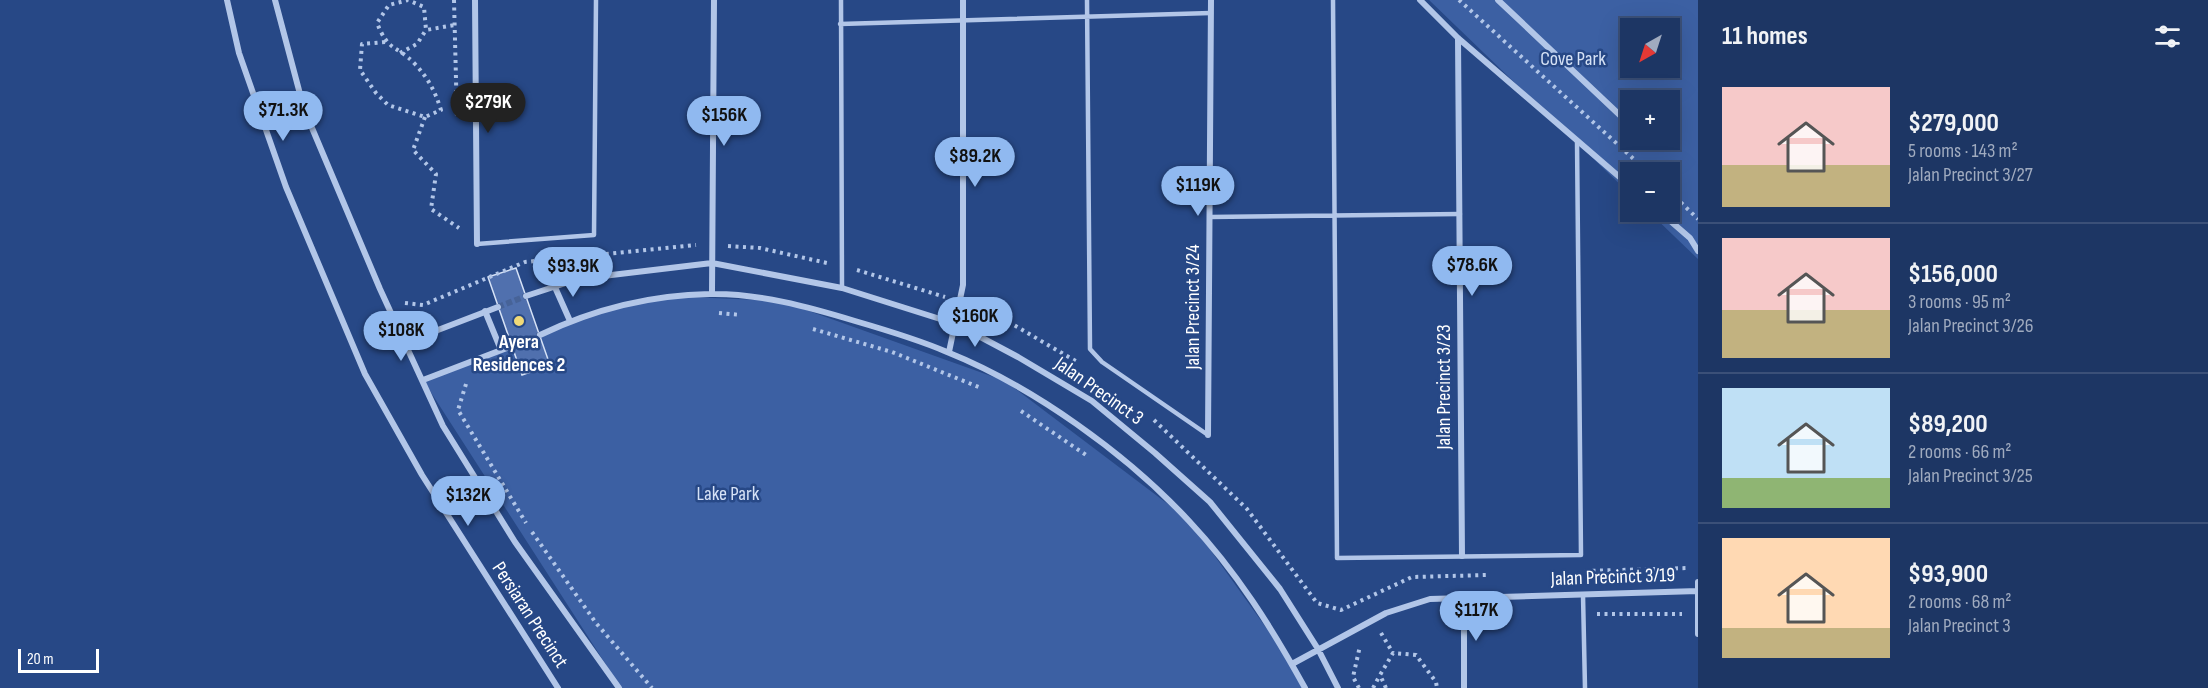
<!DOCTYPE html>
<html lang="en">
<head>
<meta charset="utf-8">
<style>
  :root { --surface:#1d3664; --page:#253e6a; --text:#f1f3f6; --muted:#a0abbf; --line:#3b5078; --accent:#90b9f0 }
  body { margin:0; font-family:"Sofia Sans Condensed",sans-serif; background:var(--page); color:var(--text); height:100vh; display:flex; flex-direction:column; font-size:22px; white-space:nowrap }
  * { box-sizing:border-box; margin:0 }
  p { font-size:20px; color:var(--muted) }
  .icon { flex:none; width:33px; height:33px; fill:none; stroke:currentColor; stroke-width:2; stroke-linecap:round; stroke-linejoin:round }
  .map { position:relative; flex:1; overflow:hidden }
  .details { display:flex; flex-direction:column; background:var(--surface); width:510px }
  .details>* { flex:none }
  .needle { width:39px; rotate:219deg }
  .buttons { position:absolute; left:1620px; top:18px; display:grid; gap:12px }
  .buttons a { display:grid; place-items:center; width:60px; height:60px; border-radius:0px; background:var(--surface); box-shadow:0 6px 24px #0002,0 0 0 2px var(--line); font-size:30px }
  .scale { position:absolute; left:18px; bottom:15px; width:81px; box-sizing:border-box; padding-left:6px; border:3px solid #fff; border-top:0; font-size:16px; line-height:21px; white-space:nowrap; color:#fff; -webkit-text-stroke:4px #274886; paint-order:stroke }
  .price { position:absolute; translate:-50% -51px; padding:0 14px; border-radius:21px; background:var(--accent); color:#111; font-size:20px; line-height:39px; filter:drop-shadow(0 2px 3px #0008) }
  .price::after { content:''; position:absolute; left:50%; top:36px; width:18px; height:14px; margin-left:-9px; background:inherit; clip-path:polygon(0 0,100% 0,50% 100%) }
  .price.current { background:#222; color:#fff }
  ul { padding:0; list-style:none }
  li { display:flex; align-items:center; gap:18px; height:150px; padding:0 24px }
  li+li { border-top:2px solid var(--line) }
  li span { display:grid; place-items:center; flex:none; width:168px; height:120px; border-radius:0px; color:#555 }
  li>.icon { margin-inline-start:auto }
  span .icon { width:72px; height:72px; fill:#fffc; stroke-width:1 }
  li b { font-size:26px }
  h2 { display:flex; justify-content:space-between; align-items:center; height:72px; padding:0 24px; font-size:26px }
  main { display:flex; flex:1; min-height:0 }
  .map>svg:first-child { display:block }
</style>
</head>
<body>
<main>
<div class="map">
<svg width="1698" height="688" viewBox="0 0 1698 688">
  <rect width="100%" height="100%" fill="#274886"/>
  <path fill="#3c60a3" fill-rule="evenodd" d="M1429 0H1698V259L1649 212H1670V172H1630V194ZM1630 28H1670V68H1630ZM1630 100H1670V140H1630Z
    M667 296 781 301 1005 381 1189 520 1292 664 1304 688H621L423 380 589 315Z"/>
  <path fill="#5070ae" stroke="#d6e2f6" stroke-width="1.5" d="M516 268 550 365 522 375 488 277Z"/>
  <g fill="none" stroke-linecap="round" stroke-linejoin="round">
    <path stroke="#476398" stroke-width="6" stroke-dasharray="6 3" stroke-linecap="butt" d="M498 307 526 296
      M512 346 540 335"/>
    <path stroke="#b2c6e8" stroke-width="4" stroke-dasharray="3 4.5" stroke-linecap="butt" d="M454 0 457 119
      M1459 0 1648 172
      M385 42 362 44 360 70 376 93 388 105 425 117 441 110C435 91 428 78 415 64 396 44 389 53 377 23L389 5 408 0 424 7 426 30 455 25
      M400 53 417 44 426 30
      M425 117 413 150 436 174 431 209 459 228
      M1670 192 1698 219
      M728 246 760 248 827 263
      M857 270 945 297
      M405 303 423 305 525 262 696 245
      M974 307 995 314 1079 363
      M719 313 741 315
      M813 329 892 352 981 388
      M466 384 458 410 526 523
      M1021 411 1089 457
      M1154 420 1247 509 1317 603 1341 610 1412 577 1487 575
      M532 532 596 623 652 688
      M1585 571 1688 568
      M1597 614H1682
      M1381 633 1393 653
      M1359 688 1353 677 1360 646
      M1373 688 1380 675
      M1386 688 1380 675 1393 653 1416 655 1436 682 1437 688"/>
    <path stroke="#b2c6e8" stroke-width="4.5" d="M841 0 842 288
      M1087 0 1090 349 1102 362 1208 435
      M1333 0 1337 558 1581 555 1577 140
      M840 24 1211 13
      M1210 217 1460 214
      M477 244 594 235 596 0
      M1583 595 1585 688"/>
    <path stroke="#b2c6e8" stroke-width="6" d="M227 0 239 53 286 187 365 374 422 475 558 688
      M275 0 304 109 380 289 443 426 515 542 619 688
      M475 0 477 244
      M1420 0 1458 38 1630 186
      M1498 0 1625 120
      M1458 38 1462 556
      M1660 212 1690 238 1698 251
      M554 285 570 321
      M712 293 714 0
      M526 296 578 279 712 263 842 288 956 324 1018 357 1092 401 1155 453 1210 502 1280 589 1318 649 1338 688
      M485 311 501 350
      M540 335C594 309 649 295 710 294 758 293 809 307 855 321 886 330 917 339 947 352 1032 386 1127 454 1189 521 1236 571 1272 628 1305 688
      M404 343 498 307
      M949 352 963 285V0
      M423 380 512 346
      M1208 435 1211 0
      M1698 582V634
      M1464 597V688
      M1292 664 1386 613 1430 599 1698 591"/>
  </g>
  <circle fill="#f0d978" stroke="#274886" stroke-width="2" cx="519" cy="321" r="6"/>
  <g text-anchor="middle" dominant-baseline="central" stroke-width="5" stroke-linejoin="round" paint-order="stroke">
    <g font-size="20" fill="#d6e2f6" stroke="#274886">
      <text x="1573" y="59">Cove Park</text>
      <text x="728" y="494">Lake Park</text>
    </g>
    <g font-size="20" fill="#fff" stroke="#274886">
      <text transform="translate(1193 307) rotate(-90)">Jalan Precinct 3/24</text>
      <text transform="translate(1444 387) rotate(-90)">Jalan Precinct 3/23</text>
      <text transform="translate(1099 391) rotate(35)">Jalan Precinct 3</text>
      <text transform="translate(1613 577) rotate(-2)">Jalan Precinct 3/19</text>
      <text transform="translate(530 615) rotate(57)">Persiaran Precinct</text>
    </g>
    <g font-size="20" font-weight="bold" fill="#fff" stroke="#274886">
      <text x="519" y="342">Ayera<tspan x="519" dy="23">Residences 2</tspan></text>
    </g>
  </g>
</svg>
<div class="buttons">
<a><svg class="needle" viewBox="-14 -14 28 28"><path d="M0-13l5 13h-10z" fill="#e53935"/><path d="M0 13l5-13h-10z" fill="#a0abbf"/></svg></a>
<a>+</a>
<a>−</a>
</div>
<div class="scale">20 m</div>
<b class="price current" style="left:488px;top:134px">$279K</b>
<b class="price" style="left:283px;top:142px">$71.3K</b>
<b class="price" style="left:724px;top:147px">$156K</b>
<b class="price" style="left:975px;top:188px">$89.2K</b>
<b class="price" style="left:1198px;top:217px">$119K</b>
<b class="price" style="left:1472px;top:297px">$78.6K</b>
<b class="price" style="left:573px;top:298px">$93.9K</b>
<b class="price" style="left:975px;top:348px">$160K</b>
<b class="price" style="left:401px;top:362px">$108K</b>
<b class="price" style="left:468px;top:527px">$132K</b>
<b class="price" style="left:1476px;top:642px">$117K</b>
</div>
<section class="details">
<h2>11 homes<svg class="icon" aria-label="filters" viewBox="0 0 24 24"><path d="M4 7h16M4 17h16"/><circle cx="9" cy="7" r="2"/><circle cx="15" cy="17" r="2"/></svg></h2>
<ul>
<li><span style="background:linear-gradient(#f6c9c9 65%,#c2b280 0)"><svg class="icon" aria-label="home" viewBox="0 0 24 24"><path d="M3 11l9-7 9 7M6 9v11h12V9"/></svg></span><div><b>$279,000</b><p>5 rooms · 143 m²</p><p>Jalan Precinct 3/27</p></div></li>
<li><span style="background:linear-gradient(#f6c9c9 60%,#c2b280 0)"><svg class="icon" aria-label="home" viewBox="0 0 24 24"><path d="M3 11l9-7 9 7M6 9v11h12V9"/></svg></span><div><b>$156,000</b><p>3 rooms · 95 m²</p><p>Jalan Precinct 3/26</p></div></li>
<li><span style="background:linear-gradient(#bfe0f5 75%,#8fb573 0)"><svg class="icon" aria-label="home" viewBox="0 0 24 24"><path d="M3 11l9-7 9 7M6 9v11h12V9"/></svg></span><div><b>$89,200</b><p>2 rooms · 66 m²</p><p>Jalan Precinct 3/25</p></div></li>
<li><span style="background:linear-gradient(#ffd9b3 75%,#c2b280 0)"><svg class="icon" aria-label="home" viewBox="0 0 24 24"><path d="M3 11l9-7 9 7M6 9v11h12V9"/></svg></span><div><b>$93,900</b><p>2 rooms · 68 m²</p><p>Jalan Precinct 3</p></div></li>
</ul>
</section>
</main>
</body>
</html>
